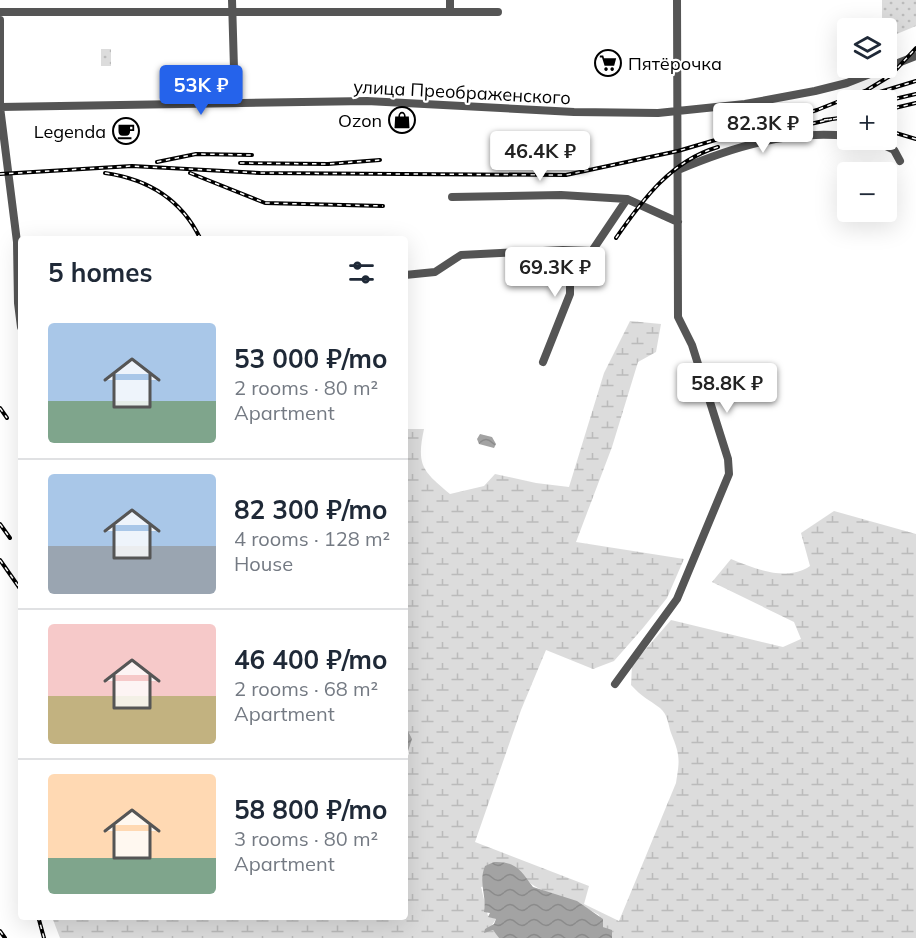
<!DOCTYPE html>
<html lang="en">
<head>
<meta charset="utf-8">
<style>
  :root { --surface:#fff; --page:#f2f2f3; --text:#1f2937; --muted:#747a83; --line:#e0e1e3; --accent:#2563eb }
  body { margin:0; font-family:Mulish,sans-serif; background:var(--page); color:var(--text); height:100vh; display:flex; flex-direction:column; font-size:22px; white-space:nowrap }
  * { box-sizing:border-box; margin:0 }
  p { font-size:20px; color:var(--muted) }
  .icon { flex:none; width:33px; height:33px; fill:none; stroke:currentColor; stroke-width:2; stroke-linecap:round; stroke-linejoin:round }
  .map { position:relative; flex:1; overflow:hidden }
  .panel { position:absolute; left:18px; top:236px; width:390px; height:684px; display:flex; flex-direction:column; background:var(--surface); border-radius:6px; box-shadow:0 6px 24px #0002 }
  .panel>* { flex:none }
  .fabs { position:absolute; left:837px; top:18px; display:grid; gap:12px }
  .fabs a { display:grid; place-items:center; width:60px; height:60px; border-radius:6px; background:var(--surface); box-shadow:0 6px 24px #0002; font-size:30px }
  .price { position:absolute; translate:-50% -51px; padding:0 14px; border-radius:6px; background:#fff; color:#222; font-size:20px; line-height:39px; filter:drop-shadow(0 2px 3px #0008) }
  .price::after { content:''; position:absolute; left:50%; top:36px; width:18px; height:14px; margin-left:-9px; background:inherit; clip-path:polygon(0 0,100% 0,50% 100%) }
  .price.current { background:var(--accent); color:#fff }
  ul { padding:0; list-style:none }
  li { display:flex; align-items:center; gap:18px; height:150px; padding:0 30px }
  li+li { border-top:2px solid var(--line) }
  li span { display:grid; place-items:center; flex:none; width:168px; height:120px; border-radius:6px; color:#555 }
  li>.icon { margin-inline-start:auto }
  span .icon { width:72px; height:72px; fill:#fffc; stroke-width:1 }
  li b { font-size:26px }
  h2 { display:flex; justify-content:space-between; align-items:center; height:72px; padding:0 30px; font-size:26px }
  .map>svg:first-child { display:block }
</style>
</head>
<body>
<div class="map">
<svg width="916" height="938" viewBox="0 0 916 938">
  <defs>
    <pattern id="wetland-marsh" width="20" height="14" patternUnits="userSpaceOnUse" patternTransform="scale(1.5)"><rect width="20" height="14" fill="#dcdcdc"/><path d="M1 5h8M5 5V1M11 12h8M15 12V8" fill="none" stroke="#bbb"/></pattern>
    <pattern id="park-dots" width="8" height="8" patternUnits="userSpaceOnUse" patternTransform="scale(1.5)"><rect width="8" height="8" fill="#dcdcdc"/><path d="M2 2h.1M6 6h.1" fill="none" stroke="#bbb" stroke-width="1.8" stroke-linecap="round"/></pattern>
    <pattern id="water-waves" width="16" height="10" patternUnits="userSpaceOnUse" patternTransform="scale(1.5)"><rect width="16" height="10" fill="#a3a3a3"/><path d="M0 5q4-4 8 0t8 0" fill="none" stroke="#8b8b8b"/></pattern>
  </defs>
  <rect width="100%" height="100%" fill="#fff"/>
  <path fill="url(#wetland-marsh)" d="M630 321 661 324 656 352 638 362 612 447 576 542 684 559 667 598 643 628 614 661 593 669 546 650 521 710 475 842 589 886 584 904 619 921 676 783C680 759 680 755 671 733 668 724 668 715 660 708 648 699 642 697 631 685L632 665 671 620 783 647 801 639 794 622 712 582 731 559C755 569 787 582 810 566L801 533 834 511 916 534V938H612V932L603 927 599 915C583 905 535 891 527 880L481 887 488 916 496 919 490 928 497 933 499 938H60L52 917 405 916V760L409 754 405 725V429H424C416 466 423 471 450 494L484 486 495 474 536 483 569 487 604 373Z"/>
  <path fill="url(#park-dots)" d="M882 0H916V26L887 38 886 28H882Z
    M101 49H111V66H101Z"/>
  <path fill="url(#water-waves)" d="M480 434 492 437 496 444 494 448 479 444 477 439Z
    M405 725 412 739 405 760Z
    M494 862C516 861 521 871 533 887L577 901 603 919V927L612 930V938H499L493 930 484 933 485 929 494 924 496 919 488 917 490 913 484 912C487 895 478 883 485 866Z"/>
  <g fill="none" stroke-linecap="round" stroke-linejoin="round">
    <path stroke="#555" stroke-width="8" d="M232 0 235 103
      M450 11V0
      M0 12H498
      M0 20V107L17 242 18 303 21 327
      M0 107 367 101 574 112 658 113 745 104 815 91 847 83 916 56
      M873 140 894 150 900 161
      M678 170C733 147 787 130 848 136
      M452 197 561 195 627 199
      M405 275 435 272 461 255 563 250 592 251 627 199 678 222
      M543 362 570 294V279L592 251
      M615 684 677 599 729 474 728 459 692 345 678 317 677 0"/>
    <defs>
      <path id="rail" d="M870 95 916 81
        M886 101 916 94
        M886 110 916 103
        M824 120 848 117
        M886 130 916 139
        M741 140 832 119
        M157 162 196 154 252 155
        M240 163 328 164 380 160
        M105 173C147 179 181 199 200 238
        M190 173 265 203 383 206
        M0 174 132 166 260 173 566 175 678 151 817 110 867 90 890 76 916 48
        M616 238C643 199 671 161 718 147
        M0 408 7 418
        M0 524 10 538
        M0 560 21 590
        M38 916 44 938
        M0 931 5 938"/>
    </defs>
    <use href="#rail" stroke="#000" stroke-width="4"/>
    <use href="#rail" stroke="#fff" stroke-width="1.5" stroke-dasharray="4.5" stroke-linecap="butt"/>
  </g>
  <defs>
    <symbol id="supermarket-ring" viewBox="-11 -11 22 22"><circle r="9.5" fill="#fff" stroke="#000" stroke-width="1.5"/><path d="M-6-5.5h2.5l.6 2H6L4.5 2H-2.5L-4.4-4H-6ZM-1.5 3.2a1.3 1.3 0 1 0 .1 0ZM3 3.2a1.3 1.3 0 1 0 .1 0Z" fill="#000"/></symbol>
    <symbol id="shop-ring" viewBox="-11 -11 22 22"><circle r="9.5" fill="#fff" stroke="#000" stroke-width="1.5"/><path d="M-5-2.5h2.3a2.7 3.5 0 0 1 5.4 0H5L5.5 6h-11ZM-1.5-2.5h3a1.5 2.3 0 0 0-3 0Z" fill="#000"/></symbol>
    <symbol id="cafe-ring" viewBox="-11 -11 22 22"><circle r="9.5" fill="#fff" stroke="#000" stroke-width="1.5"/><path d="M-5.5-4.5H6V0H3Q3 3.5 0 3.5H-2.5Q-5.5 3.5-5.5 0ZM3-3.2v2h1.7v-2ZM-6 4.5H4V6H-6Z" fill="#000"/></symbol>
  </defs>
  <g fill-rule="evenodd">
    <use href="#supermarket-ring" x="593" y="48" width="30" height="30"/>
    <use href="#shop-ring" x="387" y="105" width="30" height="30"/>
    <use href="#cafe-ring" x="111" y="116" width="30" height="30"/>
  </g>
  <g text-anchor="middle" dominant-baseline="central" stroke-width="4.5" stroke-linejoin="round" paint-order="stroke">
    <g font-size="18" fill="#000" stroke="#fff" text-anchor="end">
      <text x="628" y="63" text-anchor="start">Пятёрочка</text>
      <text x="382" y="120">Ozon</text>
      <text x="106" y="131">Legenda</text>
    </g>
    <g font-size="18" fill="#000" stroke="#fff">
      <text transform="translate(462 92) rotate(3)">улица Преображенского</text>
    </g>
  </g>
</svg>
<div class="fabs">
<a><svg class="icon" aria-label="layers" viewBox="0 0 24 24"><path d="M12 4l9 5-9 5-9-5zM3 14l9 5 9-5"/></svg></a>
<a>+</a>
<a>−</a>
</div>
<b class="price current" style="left:201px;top:116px">53K ₽</b>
<b class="price" style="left:763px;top:154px">82.3K ₽</b>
<b class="price" style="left:540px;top:182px">46.4K ₽</b>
<b class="price" style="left:555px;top:298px">69.3K ₽</b>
<b class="price" style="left:727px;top:414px">58.8K ₽</b>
<section class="panel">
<h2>5 homes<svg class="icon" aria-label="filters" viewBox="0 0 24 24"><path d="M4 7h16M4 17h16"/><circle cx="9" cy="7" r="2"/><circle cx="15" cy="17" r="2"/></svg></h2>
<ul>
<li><span style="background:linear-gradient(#a9c7e8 65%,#7fa58c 0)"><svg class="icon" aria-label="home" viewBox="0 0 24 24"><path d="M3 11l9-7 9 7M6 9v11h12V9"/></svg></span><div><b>53 000 ₽/mo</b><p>2 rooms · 80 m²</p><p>Apartment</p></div></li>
<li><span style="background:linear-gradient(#a9c7e8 60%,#9aa5b1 0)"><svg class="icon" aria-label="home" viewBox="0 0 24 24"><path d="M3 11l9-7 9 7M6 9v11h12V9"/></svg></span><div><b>82 300 ₽/mo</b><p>4 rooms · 128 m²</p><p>House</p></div></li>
<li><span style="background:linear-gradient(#f6c9c9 60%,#c2b280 0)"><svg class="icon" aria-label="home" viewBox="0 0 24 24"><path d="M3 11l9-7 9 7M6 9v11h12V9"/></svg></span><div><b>46 400 ₽/mo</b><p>2 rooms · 68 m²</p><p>Apartment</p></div></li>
<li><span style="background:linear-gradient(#ffd9b3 70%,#7fa58c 0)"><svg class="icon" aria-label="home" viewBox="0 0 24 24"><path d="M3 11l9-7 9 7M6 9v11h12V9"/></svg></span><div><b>58 800 ₽/mo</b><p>3 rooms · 80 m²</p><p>Apartment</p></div></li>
</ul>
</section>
</div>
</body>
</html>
